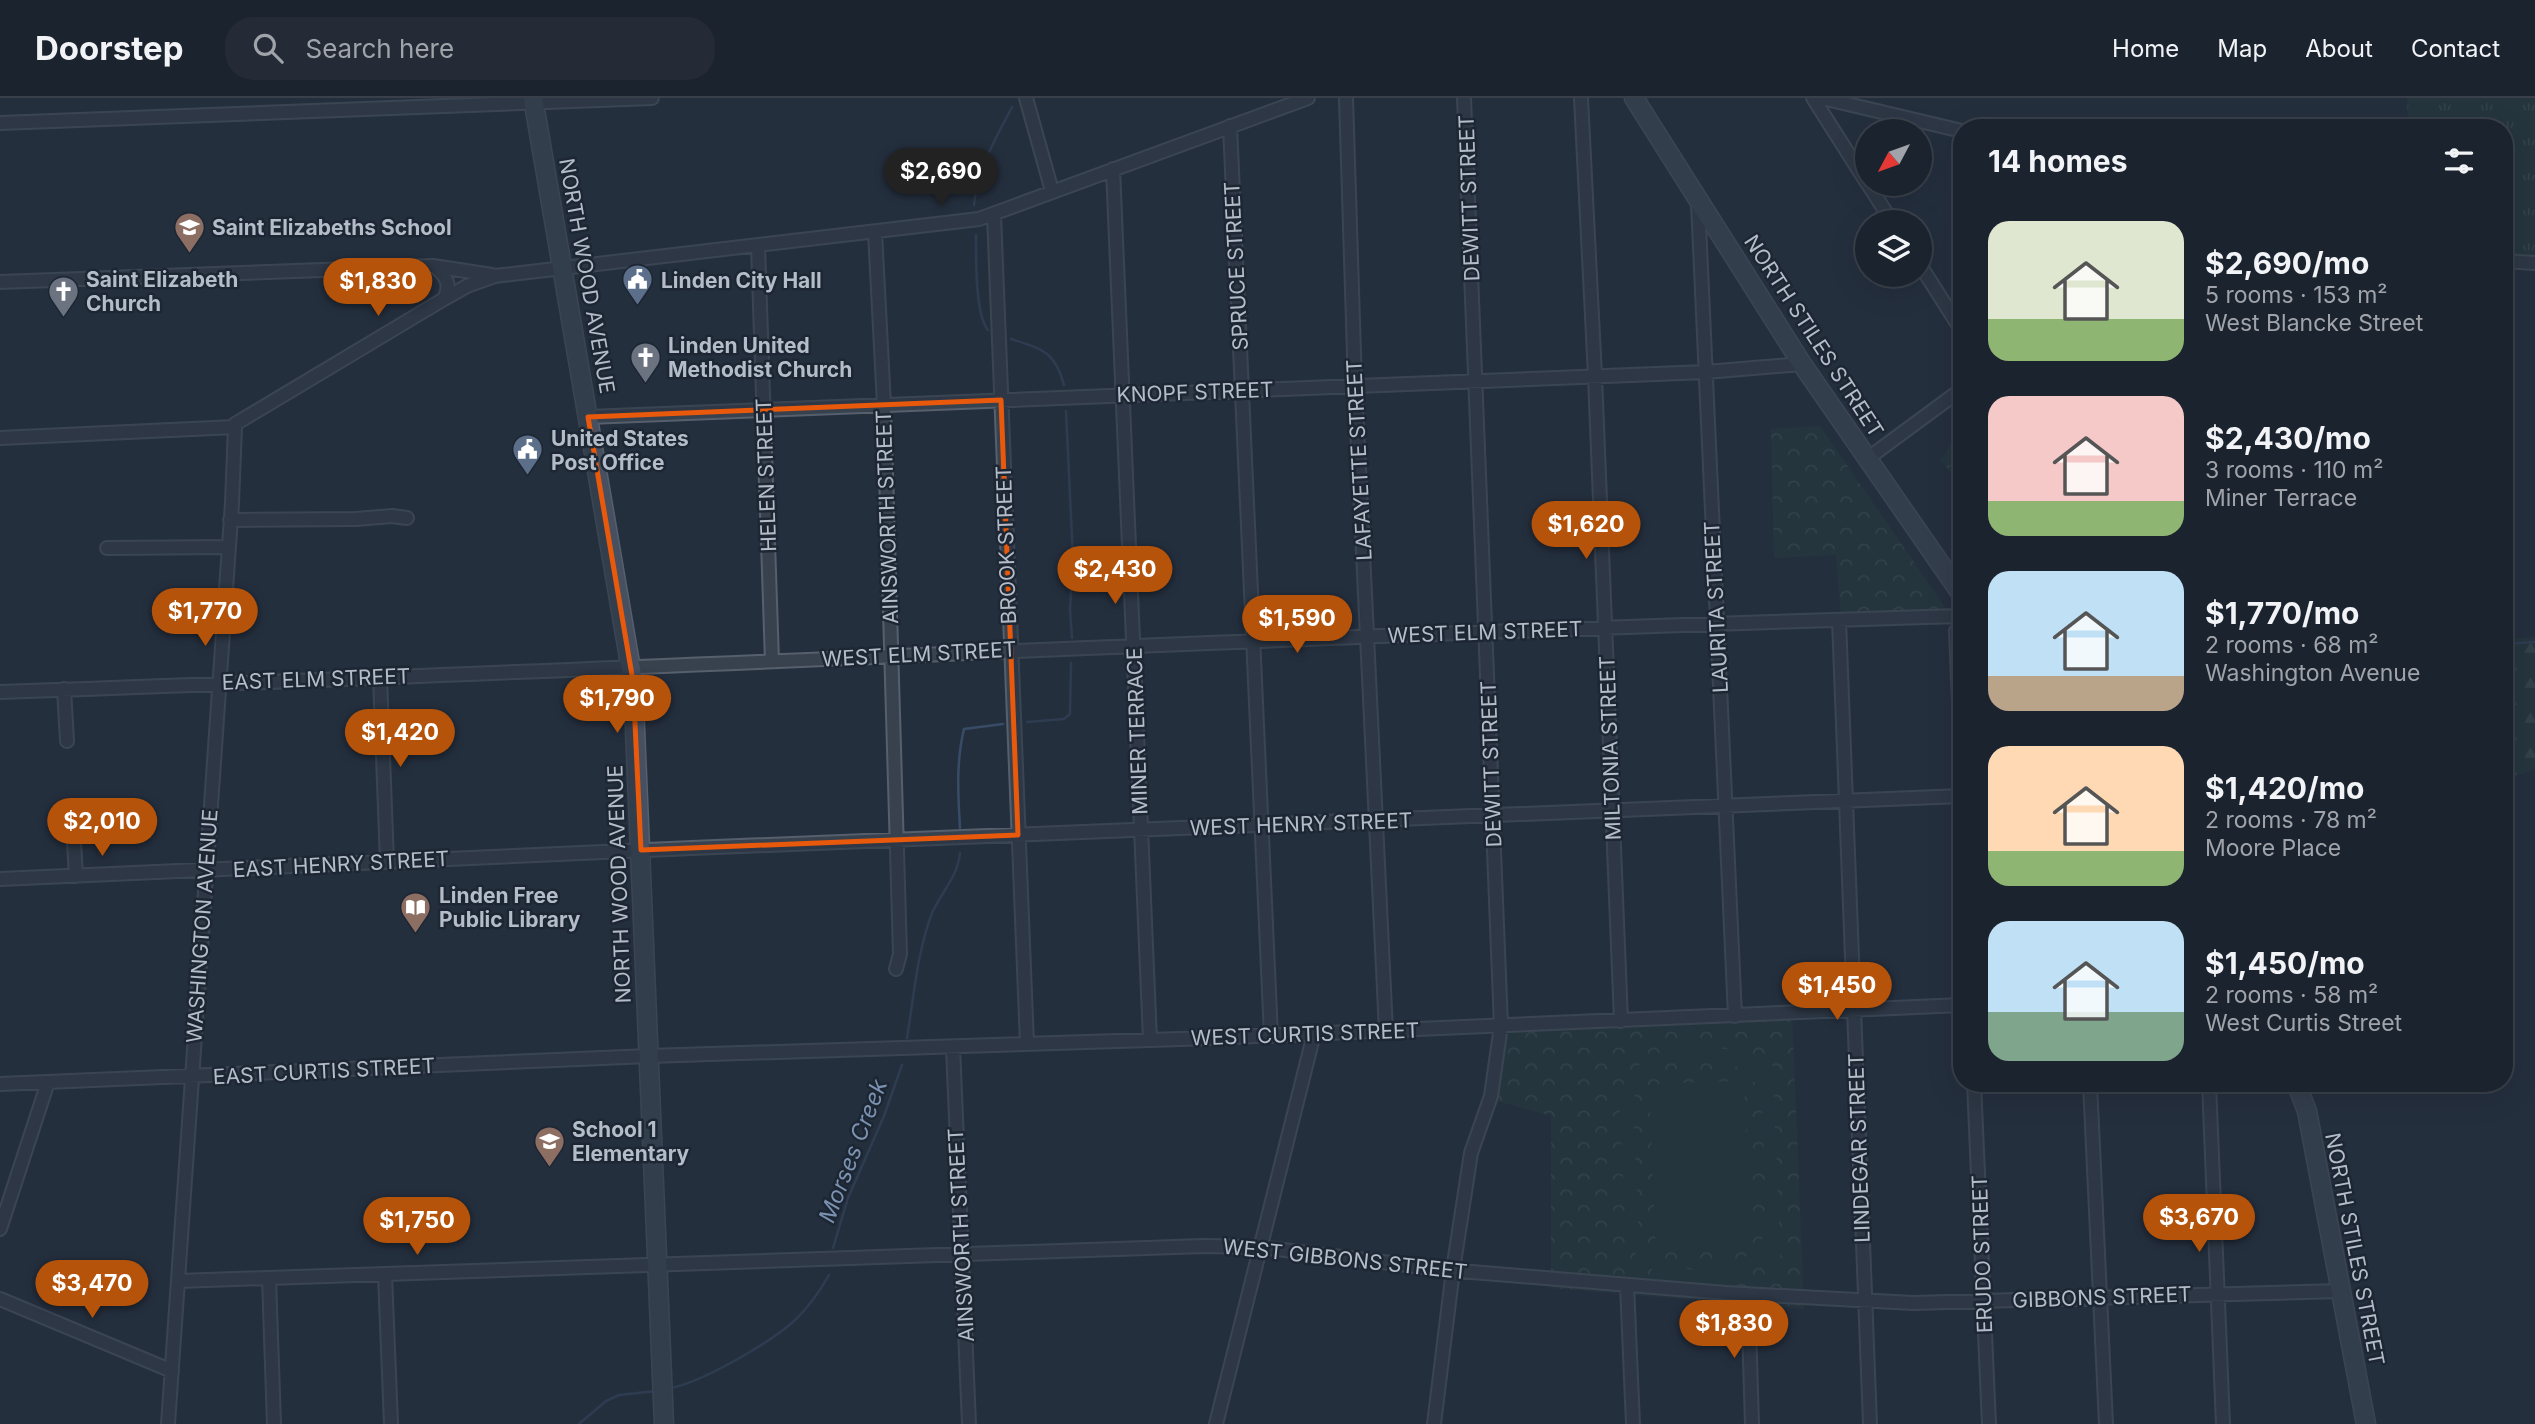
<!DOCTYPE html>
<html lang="en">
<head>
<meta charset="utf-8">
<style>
  :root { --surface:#1b232e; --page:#242b36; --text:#f1f3f6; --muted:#a0a4aa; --line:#39404a; --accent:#b45309 }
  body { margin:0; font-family:Inter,sans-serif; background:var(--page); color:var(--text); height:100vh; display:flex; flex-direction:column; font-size:26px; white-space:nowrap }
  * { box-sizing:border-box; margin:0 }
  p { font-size:23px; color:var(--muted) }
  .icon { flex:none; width:38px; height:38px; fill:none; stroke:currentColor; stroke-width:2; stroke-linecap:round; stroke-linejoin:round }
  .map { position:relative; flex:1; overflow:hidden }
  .side { position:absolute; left:1953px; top:21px; width:560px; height:973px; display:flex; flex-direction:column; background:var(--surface); border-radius:28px; box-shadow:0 7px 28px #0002,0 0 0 2px var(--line) }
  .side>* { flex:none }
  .needle { width:46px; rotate:229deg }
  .fabs { position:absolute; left:1855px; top:21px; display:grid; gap:14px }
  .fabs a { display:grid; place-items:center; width:77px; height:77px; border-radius:50%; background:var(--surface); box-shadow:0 7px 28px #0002,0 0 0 2px var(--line); font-size:35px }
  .price { position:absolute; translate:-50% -60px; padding:0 16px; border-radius:24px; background:var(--accent); color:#fff; font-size:23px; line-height:46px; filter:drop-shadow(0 2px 4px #0008) }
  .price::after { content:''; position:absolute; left:50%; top:42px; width:21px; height:16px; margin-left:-10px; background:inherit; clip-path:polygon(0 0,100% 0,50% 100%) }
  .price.current { background:#222; color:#fff }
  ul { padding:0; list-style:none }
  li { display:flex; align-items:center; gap:21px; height:175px; padding:0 35px }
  li span { display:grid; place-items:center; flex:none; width:196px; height:140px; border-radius:21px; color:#555 }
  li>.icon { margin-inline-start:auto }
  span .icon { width:84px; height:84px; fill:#fffc; stroke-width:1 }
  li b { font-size:30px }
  h2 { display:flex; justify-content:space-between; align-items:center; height:84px; padding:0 35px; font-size:30px }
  header { display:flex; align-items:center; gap:42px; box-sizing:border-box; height:98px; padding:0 35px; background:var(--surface); border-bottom:2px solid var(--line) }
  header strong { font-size:33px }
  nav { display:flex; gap:38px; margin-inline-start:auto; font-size:24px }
  .search { width:490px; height:63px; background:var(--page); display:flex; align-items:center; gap:18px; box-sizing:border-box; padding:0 24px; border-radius:28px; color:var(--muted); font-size:26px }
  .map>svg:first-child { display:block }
</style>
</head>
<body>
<header>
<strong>Doorstep</strong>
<div class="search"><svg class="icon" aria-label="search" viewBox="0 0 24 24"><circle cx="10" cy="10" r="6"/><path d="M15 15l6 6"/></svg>Search here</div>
<nav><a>Home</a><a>Map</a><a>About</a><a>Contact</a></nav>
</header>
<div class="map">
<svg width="2535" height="1326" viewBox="0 0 2535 1326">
  <defs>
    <pattern id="grass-tufts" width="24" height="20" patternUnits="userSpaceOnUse" patternTransform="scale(1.75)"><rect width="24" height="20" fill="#263c3f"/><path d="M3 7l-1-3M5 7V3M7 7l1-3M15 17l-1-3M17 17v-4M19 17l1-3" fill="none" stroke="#435659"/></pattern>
    <pattern id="forest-firs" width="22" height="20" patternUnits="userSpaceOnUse" patternTransform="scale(1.75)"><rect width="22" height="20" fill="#263c3f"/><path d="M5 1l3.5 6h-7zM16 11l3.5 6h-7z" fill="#435659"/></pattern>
    <pattern id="park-crowns" width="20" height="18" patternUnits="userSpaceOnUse" patternTransform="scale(1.75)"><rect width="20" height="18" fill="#263c3f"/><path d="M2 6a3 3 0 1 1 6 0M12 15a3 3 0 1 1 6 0" fill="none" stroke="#435659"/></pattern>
  </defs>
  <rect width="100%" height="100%" fill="#242f3e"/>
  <path fill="url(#grass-tufts)" d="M2407 0H2535V165L2504 159V30H2408Z"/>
  <path fill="url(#forest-firs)" d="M2535 539V671L2504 682V541Z"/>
  <path fill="url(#park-crowns)" d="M1962 326V390L1941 362Z
    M1820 328 1947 512 1841 518 1836 457 1774 460 1771 331Z
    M1792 915 1804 1211 1551 1190V1018L1486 1000 1500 923Z"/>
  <path fill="#263c3f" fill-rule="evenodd" d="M1701 947 1731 952 1759 969 1760 961 1772 960 1781 1172 1769 1173 1767 1157C1729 1198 1638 1196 1626 1132 1624 1105 1623 1078 1622 1051 1621 1034 1618 1014 1621 997 1628 962 1668 947 1701 947ZM1698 959C1727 960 1758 972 1762 1004L1767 1125C1759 1185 1650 1189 1638 1130L1633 1009C1634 975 1668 961 1698 959Z
    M1744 983 1751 1145 1656 1149 1649 986Z"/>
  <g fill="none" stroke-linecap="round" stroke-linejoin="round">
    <path stroke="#394c67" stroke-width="2.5" d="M974 107C977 72 996 40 1012 9
      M976 137C976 159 975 217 988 232
      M1011 241C1042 251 1055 253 1064 287
      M1066 313 1073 461 1070 511 1072 540
      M2504 546 2535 544
      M1027 624 1064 621 1070 616 1071 565
      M960 730C958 696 956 664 964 631L1003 626
      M907 940C914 898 917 855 932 815 941 795 958 778 960 755
      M833 1150 848 1100 884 1018 902 967
      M670 1290C701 1285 769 1245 793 1224 807 1211 820 1193 829 1177
      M579 1326 606 1303 619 1297 657 1293"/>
    <defs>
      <path id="street" d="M1026 0 1052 93
        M1346 0 1355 288 1386 933
        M1581 0 1595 278 1621 923
        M1813 0 1867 85
        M1822 0 1962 33
        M0 25 652 0
        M1230 28 1271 938
        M1113 71 1150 942
        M1868 86 1892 124
        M1698 105 1735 918
        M994 117 1027 946
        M875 134 884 307 900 856 896 871
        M758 148 772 563
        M2504 163 2535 165
        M1920 167 1962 233
        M434 168C446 177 452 187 444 201
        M0 184 433 168 492 177
        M588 319 1706 274 1802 266
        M0 340 235 329V326L444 201 467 188 495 178 979 121 1308 0
        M1867 361 1962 291
        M230 422 356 421 392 418 407 420
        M107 450 229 449
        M1839 522 1870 1326
        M1956 533 1962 677
        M380 579 387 764
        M64 591 67 643
        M0 594C654 571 1308 537 1962 518
        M73 727 76 778
        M0 781 692 750 1962 698
        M953 949 969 1326
        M1974 985 1989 1326
        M2090 985 2106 1326
        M2209 985 2223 1326
        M0 986 649 958 1212 940 1962 907
        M0 1131 48 984
        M385 1177 391 1326
        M269 1180 274 1326
        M178 1183 1204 1148 1260 1149 1448 1172 1726 1195 1913 1205 2340 1193
        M1627 1187 1633 1326
        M1748 1196 1752 1326
        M0 1201 172 1273
        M168 1326 232 405 235 329
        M1216 1326 1314 936
        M1434 1326 1453 1172 1471 1055 1491 998 1501 928 1464 0"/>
      <path id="secondary" d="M533 0 633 583 664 1326
        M1634 0 1802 266 1962 497
        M2296 985 2307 1013 2366 1326"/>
    </defs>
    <use href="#street" stroke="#565f6c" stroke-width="16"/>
    <use href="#secondary" stroke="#565f6c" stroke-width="21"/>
    <use href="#street" stroke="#38414e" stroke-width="12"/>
    <use href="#secondary" stroke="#465061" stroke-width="18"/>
  </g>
  <path d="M0 0H2535V1326H0ZM1001 302 1018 737 641 752 633 583 588 319Z" fill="#242f3e" fill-opacity=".55" fill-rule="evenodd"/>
  <path fill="none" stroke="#e8590c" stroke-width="5" stroke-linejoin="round" d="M1001 302 1018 737 641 752 633 583 588 319Z"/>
  <defs>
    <symbol id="school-pin" viewBox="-11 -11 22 30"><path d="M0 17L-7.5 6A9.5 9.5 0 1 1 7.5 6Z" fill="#8d6e63" stroke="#1d2633"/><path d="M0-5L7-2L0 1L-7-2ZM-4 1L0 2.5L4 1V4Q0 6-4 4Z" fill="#fff"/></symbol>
    <symbol id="civic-pin" viewBox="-11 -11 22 30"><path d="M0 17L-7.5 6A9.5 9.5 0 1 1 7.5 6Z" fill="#5c6f8a" stroke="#1d2633"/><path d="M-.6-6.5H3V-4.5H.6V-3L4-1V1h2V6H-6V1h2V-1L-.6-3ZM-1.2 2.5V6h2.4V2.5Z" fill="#fff"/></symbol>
    <symbol id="church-pin" viewBox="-11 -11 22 30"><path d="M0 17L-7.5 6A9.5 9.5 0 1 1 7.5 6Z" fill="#6b7280" stroke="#1d2633"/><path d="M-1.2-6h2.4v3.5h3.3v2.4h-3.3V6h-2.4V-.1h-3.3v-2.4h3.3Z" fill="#fff"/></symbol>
    <symbol id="library-pin" viewBox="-11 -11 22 30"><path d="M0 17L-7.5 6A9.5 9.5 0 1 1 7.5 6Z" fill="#8d6e63" stroke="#1d2633"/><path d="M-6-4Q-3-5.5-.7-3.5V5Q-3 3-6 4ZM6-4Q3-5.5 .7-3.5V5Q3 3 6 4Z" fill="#fff"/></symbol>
  </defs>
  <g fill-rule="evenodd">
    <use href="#school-pin" x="172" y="112" width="35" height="47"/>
    <use href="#civic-pin" x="620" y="164" width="35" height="47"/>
    <use href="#church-pin" x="46" y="176" width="35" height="47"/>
    <use href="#church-pin" x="628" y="242" width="35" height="47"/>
    <use href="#civic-pin" x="510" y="334" width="35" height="47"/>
    <use href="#library-pin" x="398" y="792" width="35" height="47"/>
    <use href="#school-pin" x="532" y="1026" width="35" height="47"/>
  </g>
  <g text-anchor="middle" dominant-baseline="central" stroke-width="5" stroke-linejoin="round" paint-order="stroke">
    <g font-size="21" fill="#b4bcc9" stroke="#1d2633">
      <text transform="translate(1469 100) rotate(-92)">DEWITT STREET</text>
      <text transform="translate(1236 168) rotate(-93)">SPRUCE STREET</text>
      <text transform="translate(587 178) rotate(80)">NORTH WOOD AVENUE</text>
      <text transform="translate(1814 238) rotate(57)">NORTH STILES STREET</text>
      <text transform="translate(1195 294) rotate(-2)">KNOPF STREET</text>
      <text transform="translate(1359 362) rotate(-93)">LAFAYETTE STREET</text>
      <text transform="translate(766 377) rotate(-92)">HELEN STREET</text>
      <text transform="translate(887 419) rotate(-92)">AINSWORTH STREET</text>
      <text transform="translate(1006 447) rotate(-92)">BROOK STREET</text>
      <text transform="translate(1716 509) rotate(-93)">LAURITA STREET</text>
      <text transform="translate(1485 534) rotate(-2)">WEST ELM STREET</text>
      <text transform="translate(919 556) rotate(-3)">WEST ELM STREET</text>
      <text transform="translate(316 581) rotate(-2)">EAST ELM STREET</text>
      <text transform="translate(1137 633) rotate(-92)">MINER TERRACE</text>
      <text transform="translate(1610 650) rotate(-92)">MILTONIA STREET</text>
      <text transform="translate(1491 666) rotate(-92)">DEWITT STREET</text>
      <text transform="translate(1301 726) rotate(-2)">WEST HENRY STREET</text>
      <text transform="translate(341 766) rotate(-3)">EAST HENRY STREET</text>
      <text transform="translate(619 786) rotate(-92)">NORTH WOOD AVENUE</text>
      <text transform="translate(202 828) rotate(-86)">WASHINGTON AVENUE</text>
      <text transform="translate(1305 936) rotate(-2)">WEST CURTIS STREET</text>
      <text transform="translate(324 973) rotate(-3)">EAST CURTIS STREET</text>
      <text transform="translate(1859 1050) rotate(-92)">LINDEGAR STREET</text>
      <text transform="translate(961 1137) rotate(-93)">AINSWORTH STREET</text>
      <text transform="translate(2355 1151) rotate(79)">NORTH STILES STREET</text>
      <text transform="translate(1982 1156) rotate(-92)">ERUDO STREET</text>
      <text transform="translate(1345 1161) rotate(6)">WEST GIBBONS STREET</text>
      <text transform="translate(2102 1199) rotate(-2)">GIBBONS STREET</text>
    </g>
    <g font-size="21" font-weight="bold" fill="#b4bcc9" stroke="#1d2633" text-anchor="start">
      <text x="212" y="129">Saint Elizabeths School</text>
      <text x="86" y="181">Saint Elizabeth<tspan x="86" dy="24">Church</tspan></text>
      <text x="661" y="182">Linden City Hall</text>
      <text x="668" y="247">Linden United<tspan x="668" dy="24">Methodist Church</tspan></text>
      <text x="551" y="340">United States<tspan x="551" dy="24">Post Office</tspan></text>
      <text x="439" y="797">Linden Free<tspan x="439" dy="24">Public Library</tspan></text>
      <text x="572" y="1031">School 1<tspan x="572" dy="24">Elementary</tspan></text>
    </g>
    <g font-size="23" font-style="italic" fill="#7c92b1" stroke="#1d2633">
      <text transform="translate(853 1053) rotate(-69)">Morses Creek</text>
    </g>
  </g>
</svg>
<div class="fabs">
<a><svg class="needle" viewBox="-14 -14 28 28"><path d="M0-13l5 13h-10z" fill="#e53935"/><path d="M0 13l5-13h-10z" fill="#a0a4aa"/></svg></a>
<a><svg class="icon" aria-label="layers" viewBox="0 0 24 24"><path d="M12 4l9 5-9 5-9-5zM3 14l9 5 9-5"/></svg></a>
</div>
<b class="price current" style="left:941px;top:110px">$2,690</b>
<b class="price" style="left:378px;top:220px">$1,830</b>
<b class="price" style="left:1586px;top:463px">$1,620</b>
<b class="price" style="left:1115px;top:508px">$2,430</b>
<b class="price" style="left:205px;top:550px">$1,770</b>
<b class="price" style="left:1297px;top:557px">$1,590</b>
<b class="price" style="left:617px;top:637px">$1,790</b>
<b class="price" style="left:400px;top:671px">$1,420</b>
<b class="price" style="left:102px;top:760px">$2,010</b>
<b class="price" style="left:1837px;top:924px">$1,450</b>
<b class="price" style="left:2199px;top:1156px">$3,670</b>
<b class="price" style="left:417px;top:1159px">$1,750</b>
<b class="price" style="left:92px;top:1222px">$3,470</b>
<b class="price" style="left:1734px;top:1262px">$1,830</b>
<section class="side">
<h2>14 homes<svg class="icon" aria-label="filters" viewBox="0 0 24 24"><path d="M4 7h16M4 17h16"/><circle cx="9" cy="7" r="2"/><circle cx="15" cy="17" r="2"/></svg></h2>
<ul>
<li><span style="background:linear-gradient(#dfe7d0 70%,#8fb573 0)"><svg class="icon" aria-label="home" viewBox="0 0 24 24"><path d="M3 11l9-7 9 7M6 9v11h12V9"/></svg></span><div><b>$2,690/mo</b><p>5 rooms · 153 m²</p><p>West Blancke Street</p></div></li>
<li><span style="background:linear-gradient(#f6c9c9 75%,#8fb573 0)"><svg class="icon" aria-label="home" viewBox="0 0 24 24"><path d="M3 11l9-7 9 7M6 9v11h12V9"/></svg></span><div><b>$2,430/mo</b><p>3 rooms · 110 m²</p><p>Miner Terrace</p></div></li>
<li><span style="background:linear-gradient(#bfe0f5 75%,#b9a48a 0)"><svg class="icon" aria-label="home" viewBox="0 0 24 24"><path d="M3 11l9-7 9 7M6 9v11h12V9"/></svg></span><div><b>$1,770/mo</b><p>2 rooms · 68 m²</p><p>Washington Avenue</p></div></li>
<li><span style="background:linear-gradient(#ffd9b3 75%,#8fb573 0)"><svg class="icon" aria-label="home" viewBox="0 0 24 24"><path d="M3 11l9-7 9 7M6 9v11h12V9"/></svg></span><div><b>$1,420/mo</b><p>2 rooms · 78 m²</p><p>Moore Place</p></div></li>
<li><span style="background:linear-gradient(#bfe0f5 65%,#7fa58c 0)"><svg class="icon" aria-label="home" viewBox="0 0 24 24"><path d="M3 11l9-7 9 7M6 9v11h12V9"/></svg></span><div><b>$1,450/mo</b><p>2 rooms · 58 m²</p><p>West Curtis Street</p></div></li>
</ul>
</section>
</div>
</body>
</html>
